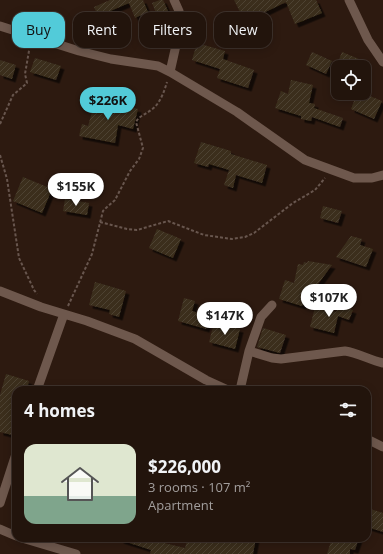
<!DOCTYPE html>
<html lang="en">
<head>
<meta charset="utf-8">
<style>
  :root { --surface:#22140c; --page:#2a1d15; --text:#f1f3f6; --muted:#a29e9d; --line:#3f332d; --accent:#52cbd9 }
  body { margin:0; font-family:"Open Sans",sans-serif; background:var(--page); color:var(--text); height:100vh; display:flex; flex-direction:column; font-size:15px; white-space:nowrap }
  * { box-sizing:border-box; margin:0 }
  p { font-size:13px; color:var(--muted) }
  .icon { flex:none; width:22px; height:22px; fill:none; stroke:currentColor; stroke-width:2; stroke-linecap:round; stroke-linejoin:round }
  .map { position:relative; flex:1; overflow:hidden }
  .panel { position:absolute; left:12px; top:386px; width:359px; height:156px; display:flex; flex-direction:column; background:var(--surface); border-radius:12px; box-shadow:0 2px 10px #0003,0 0 0 1px var(--line) }
  .panel>* { flex:none }
  .top-card { position:absolute; left:12px; top:12px; width:359px; height:36px; display:flex; gap:8px }
  .controls { position:absolute; left:331px; top:60px; display:grid; gap:8px }
  .controls a { display:grid; place-items:center; width:40px; height:40px; border-radius:8px; background:var(--surface); box-shadow:0 2px 10px #0003,0 0 0 1px var(--line); font-size:20px }
  .price { position:absolute; translate:-50% -34px; padding:0 9px; border-radius:14px; background:#fff; color:#222; font-size:13px; line-height:26px; filter:drop-shadow(0 1px 2px #0008) }
  .price::after { content:''; position:absolute; left:50%; top:24px; width:12px; height:9px; margin-left:-6px; background:inherit; clip-path:polygon(0 0,100% 0,50% 100%) }
  .price.selected { background:var(--accent); color:#111 }
  ul { padding:0; list-style:none }
  li { display:flex; align-items:center; gap:12px; height:100px; padding:0 12px }
  li+li { border-top:1px solid var(--line) }
  li span { display:grid; place-items:center; flex:none; width:112px; height:80px; border-radius:12px; color:#555 }
  li>.icon { margin-inline-start:auto }
  span .icon { width:48px; height:48px; fill:#fffc; stroke-width:1 }
  li b { font-size:17px }
  h2 { display:flex; justify-content:space-between; align-items:center; height:48px; padding:0 12px; font-size:17px }
  .pill { padding:0 14px; border-radius:12px; background:var(--surface); box-shadow:0 2px 10px #0003,0 0 0 1px var(--line); font-size:14px; line-height:36px }
  .pill.selected { background:var(--accent); color:#111 }
  .map>svg:first-child { display:block }
</style>
</head>
<body>
<div class="map">
<svg width="383" height="554" viewBox="0 0 383 554">
  <defs>
    <pattern id="building-hatch" width="6" height="6" patternUnits="userSpaceOnUse"><rect width="6" height="6" fill="#3b2f1d"/><path d="M-1 1l2-2M0 6l6-6M5 7l2-2" fill="none" stroke="#4e4333"/></pattern>
    <filter id="shadow"><feDropShadow dx="3.5" dy="3.5" stdDeviation="0" flood-color="#0009"/></filter>
  </defs>
  <rect width="100%" height="100%" fill="#2d1a10"/>
  <path fill="url(#building-hatch)" filter="url(#shadow)" d="M110 0H143L148 12 135 18 129 3 108 12 112 21 102 25 94 7Z
    M160 0H163L169 13 158 18 152 3Z
    M234 0H316L322 13 295 24 286 2 245 22Z
    M197 43 225 51 223 59 254 70 248 88 217 78 220 69 192 60Z
    M312 52 332 61 326 74 306 65Z
    M342 52 359 59 356 67H351L338 62Z
    M35 58 61 66 56 80 30 72Z
    M0 60 16 65 12 79 0 75Z
    M291 80 313 85 309 103 315 104 314 108 343 118 340 127 312 117 311 121 301 119V116L275 108 281 91 288 94Z
    M365 94 382 101 374 119 351 109 356 96 364 98Z
    M96 98 138 109 133 129 118 125 115 143 79 136 82 124 88 126Z
    M201 142 231 151V154L267 165 262 183 236 175 233 188 224 185 229 170 209 164 208 167 194 163Z
    M23 177 52 189 42 213 13 201Z
    M65 199 89 203 87 215 63 211Z
    M323 206 342 211 338 223 320 218Z
    M157 229 181 239 173 258 149 248Z
    M351 236 362 239 360 245 373 249 366 267 336 257Z
    M308 261 332 265 302 306 279 299 285 280 294 283 298 264 303 265 304 262 307 263Z
    M95 282 126 291 119 317 109 314 110 310 89 305Z
    M184 298 195 301 192 311 209 316 206 329 178 321Z
    M339 306 353 310 349 320 338 316 334 333 310 327 315 307 336 312Z
    M214 323 240 329 235 349 209 342Z
    M263 328 286 335 280 353 257 347Z
    M6 374 29 381 27 390H16V436L0 432V395Z
    M367 508 383 513V532L367 527Z
    M121 538H143L185 548 188 538H256L253 554H150L151 550 120 540Z
    M332 538H359L355 550 350 549V554H327Z"/>
  <g fill="none" stroke-linecap="round" stroke-linejoin="round">
    <path stroke="#68564e" stroke-width="2" stroke-dasharray="3 2" stroke-linecap="butt" d="M0 124 13 95 27 83 25 74 30 45
      M0 155 7 179 19 258 34 290 37 294
      M100 222 127 229 137 230 168 221 204 235 232 239 245 237 254 233 293 203 315 190 325 178
      M68 306 92 254 103 211 106 208 115 200 130 171 139 159 143 148 136 122C139 116 146 114 151 110 160 104 164 92 167 82"/>
    <path stroke="#6e584d" stroke-width="9" d="M349 0 368 40 383 62
      M0 26 79 51 111 59 158 66 170 72 237 112 305 160 354 178H372L383 175
      M170 72 181 23 179 11 174 0
      M0 291 41 307 87 321 135 339 206 380 228 390
      M249 351 272 358 281 359 345 351C358 353 370 360 383 363
      M37 390 64 314
      M240 390 249 351 261 317 272 305
      M367 439 383 447
      M0 503 16 454
      M0 529 16 536
      M22 538 76 554"/>
  </g>
</svg>
<div class="controls">
<a><svg class="icon" aria-label="locate" viewBox="0 0 24 24"><circle cx="12" cy="12" r="6"/><path d="M12 2v4M12 18v4M2 12h4M18 12h4"/></svg></a>
</div>
<b class="price selected" style="left:108px;top:121px">$226K</b>
<b class="price" style="left:76px;top:207px">$155K</b>
<b class="price" style="left:329px;top:318px">$107K</b>
<b class="price" style="left:225px;top:336px">$147K</b>
<div class="top-card">
<a class="pill selected">Buy</a>
<a class="pill">Rent</a>
<a class="pill">Filters</a>
<a class="pill">New</a>
</div>
<section class="panel">
<h2>4 homes<svg class="icon" aria-label="filters" viewBox="0 0 24 24"><path d="M4 7h16M4 17h16"/><circle cx="9" cy="7" r="2"/><circle cx="15" cy="17" r="2"/></svg></h2>
<ul>
<li><span style="background:linear-gradient(#dfe7d0 65%,#7fa58c 0)"><svg class="icon" aria-label="home" viewBox="0 0 24 24"><path d="M3 11l9-7 9 7M6 9v11h12V9"/></svg></span><div><b>$226,000</b><p>3 rooms · 107 m²</p><p>Apartment</p></div></li>
</ul>
</section>
</div>
</body>
</html>
